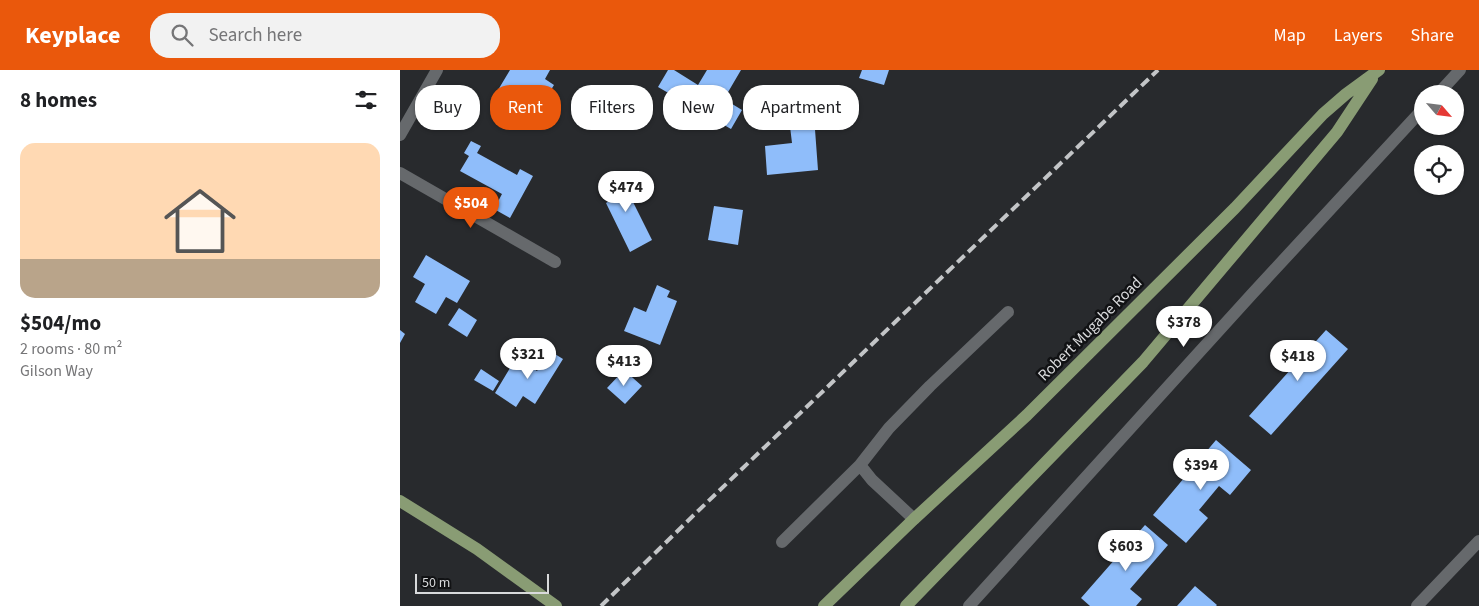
<!DOCTYPE html>
<html lang="en">
<head>
<meta charset="utf-8">
<style>
  :root { --surface:#fff; --page:#f2f2f2; --text:#202124; --muted:#757577; --line:#e0e0e0; --accent:#ea580c }
  body { margin:0; font-family:"Source Sans 3",sans-serif; background:var(--page); color:var(--text); height:100vh; display:flex; flex-direction:column; font-size:19px; white-space:nowrap }
  * { box-sizing:border-box; margin:0 }
  p { font-size:16px; color:var(--muted) }
  .icon { flex:none; width:28px; height:28px; fill:none; stroke:currentColor; stroke-width:2; stroke-linecap:round; stroke-linejoin:round }
  .map { position:relative; flex:1; overflow:hidden }
  .drawer { display:flex; flex-direction:column; background:var(--surface); width:400px }
  .drawer>* { flex:none }
  .top-card { position:absolute; left:15px; top:15px; width:475px; height:45px; display:flex; gap:10px }
  .needle { width:32px; rotate:118deg }
  .tools { position:absolute; left:1014px; top:15px; display:grid; gap:10px }
  .tools a { display:grid; place-items:center; width:50px; height:50px; border-radius:50%; background:var(--surface); box-shadow:0 1px 4px #0004; font-size:25px }
  .scale { position:absolute; left:15px; bottom:12px; width:134px; box-sizing:border-box; padding-left:5px; border:2px solid #d9dadc; border-top:0; font-size:14px; line-height:18px; white-space:nowrap; color:#d9dadc; -webkit-text-stroke:4px #111214; paint-order:stroke }
  .price { position:absolute; translate:-50% -42px; padding:0 11px; border-radius:18px; background:#fff; color:#222; font-size:16px; line-height:32px; filter:drop-shadow(0 1px 2px #0008) }
  .price::after { content:''; position:absolute; left:50%; top:30px; width:15px; height:11px; margin-left:-8px; background:inherit; clip-path:polygon(0 0,100% 0,50% 100%) }
  .price.current { background:var(--accent); color:#fff }
  ul { padding:0; list-style:none }
  li { display:grid; align-content:center; gap:10px; height:265px; padding:0 20px }
  li+li { border-top:1px solid var(--line) }
  li span { display:grid; place-items:center; height:155px; border-radius:15px; color:#555 }
  li>.icon { margin-inline-start:auto }
  span .icon { width:90px; height:90px; fill:#fffc; stroke-width:1 }
  li b { font-size:21px }
  h2 { display:flex; justify-content:space-between; align-items:center; height:60px; padding:0 20px; font-size:21px }
  .chip { padding:0 18px; border-radius:20px; background:var(--surface); box-shadow:0 1px 4px #0004; font-size:18px; line-height:45px }
  .chip.current { background:var(--accent); color:#fff }
  header { display:flex; align-items:center; gap:30px; box-sizing:border-box; height:70px; padding:0 25px; background:var(--accent); color:#fff }
  header strong { font-size:24px }
  nav { display:flex; gap:28px; margin-inline-start:auto; font-size:18px }
  .search { width:350px; height:45px; background:var(--page); display:flex; align-items:center; gap:12px; box-sizing:border-box; padding:0 18px; border-radius:20px; color:var(--muted); font-size:19px }
  main { display:flex; flex:1; min-height:0 }
  .map>svg:first-child { display:block }
</style>
</head>
<body>
<header>
<strong>Keyplace</strong>
<div class="search"><svg class="icon" aria-label="search" viewBox="0 0 24 24"><circle cx="10" cy="10" r="6"/><path d="M15 15l6 6"/></svg>Search here</div>
<nav><a>Map</a><a>Layers</a><a>Share</a></nav>
</header>
<main>
<section class="drawer">
<h2>8 homes<svg class="icon" aria-label="filters" viewBox="0 0 24 24"><path d="M4 7h16M4 17h16"/><circle cx="9" cy="7" r="2"/><circle cx="15" cy="17" r="2"/></svg></h2>
<ul>
<li><span style="background:linear-gradient(#ffd9b3 75%,#b9a48a 0)"><svg class="icon" aria-label="home" viewBox="0 0 24 24"><path d="M3 11l9-7 9 7M6 9v11h12V9"/></svg></span><div><b>$504/mo</b><p>2 rooms · 80 m²</p><p>Gilson Way</p></div></li>
</ul>
</section>
<div class="map">
<svg width="1079" height="536" viewBox="0 0 1079 536">
  <rect width="100%" height="100%" fill="#282a2d"/>
  <path fill="#8fbdfa" d="M110 0H150L145 9 154 15 141 36 121 24 113 37 95 25Z
    M268 0H274L298 15 307 0H341L324 29 342 40 331 59 258 17Z
    M462 0H489L484 15 459 8Z
    M414 46 418 100 367 105 365 76 392 73 389 48Z
    M71 71 81 76 77 83 117 105 120 99 133 106 110 148 94 139 102 124 60 101 69 86 64 83Z
    M224 103 233 121 229 124 252 170 230 182 206 133 209 131 201 115Z
    M314 136 343 140 338 175 308 170Z
    M26 185 70 211 57 233 46 227 36 244 15 232 25 214 13 207Z
    M257 215 270 221 267 227 277 231 260 275 224 261 234 237 246 242Z
    M59 238 77 250 67 267 48 255Z
    M0 260 5 264 0 273Z
    M926 260 948 279 871 365 849 346Z
    M150 281 163 289 135 334 123 326 116 337 95 323 116 288 137 301Z
    M81 299 99 311 93 321 74 310Z
    M224 300 242 316 225 334 207 318Z
    M816 370 851 400 830 425 819 416 799 440 808 448 786 473 753 445Z
    M745 455 768 475 730 519 742 529 736 536H690L681 528Z
    M795 516 817 535 816 536H777Z"/>
  <g fill="none" stroke-linecap="round" stroke-linejoin="round">
    <path stroke="#66696c" stroke-width="12" d="M1038 24 1060 0
      M0 65 37 0
      M0 103 155 192
      M460 395 489 358 530 316 608 242
      M382 472 460 395 472 410 514 449
      M569 536 852 224 1022 40
      M1017 536 1079 471"/>
    <path stroke="#899c74" stroke-width="12" d="M0 431 77 479 156 536
      M424 536 514 449 627 345 835 138 923 44 946 24 979 0
      M506 536 743 292 937 62 972 9"/>
    <path stroke="#c3c5c7" stroke-width="4" stroke-dasharray="10 5" stroke-linecap="butt" d="M201 536 297 442 758 0"/>
  </g>
  <g text-anchor="middle" dominant-baseline="central" stroke-width="5" stroke-linejoin="round" paint-order="stroke">
    <g font-size="16" fill="#d9dadc" stroke="#111214">
      <text transform="translate(690 259) rotate(-45)">Robert Mugabe Road</text>
    </g>
  </g>
</svg>
<div class="tools">
<a><svg class="needle" viewBox="-14 -14 28 28"><path d="M0-13l5 13h-10z" fill="#e53935"/><path d="M0 13l5-13h-10z" fill="#757577"/></svg></a>
<a><svg class="icon" aria-label="locate" viewBox="0 0 24 24"><circle cx="12" cy="12" r="6"/><path d="M12 2v4M12 18v4M2 12h4M18 12h4"/></svg></a>
</div>
<div class="scale">50 m</div>
<b class="price" style="left:226px;top:143px">$474</b>
<b class="price current" style="left:71px;top:159px">$504</b>
<b class="price" style="left:784px;top:278px">$378</b>
<b class="price" style="left:128px;top:310px">$321</b>
<b class="price" style="left:898px;top:312px">$418</b>
<b class="price" style="left:224px;top:317px">$413</b>
<b class="price" style="left:801px;top:421px">$394</b>
<b class="price" style="left:726px;top:502px">$603</b>
<div class="top-card">
<a class="chip">Buy</a>
<a class="chip current">Rent</a>
<a class="chip">Filters</a>
<a class="chip">New</a>
<a class="chip">Apartment</a>
</div>
</div>
</main>
</body>
</html>
